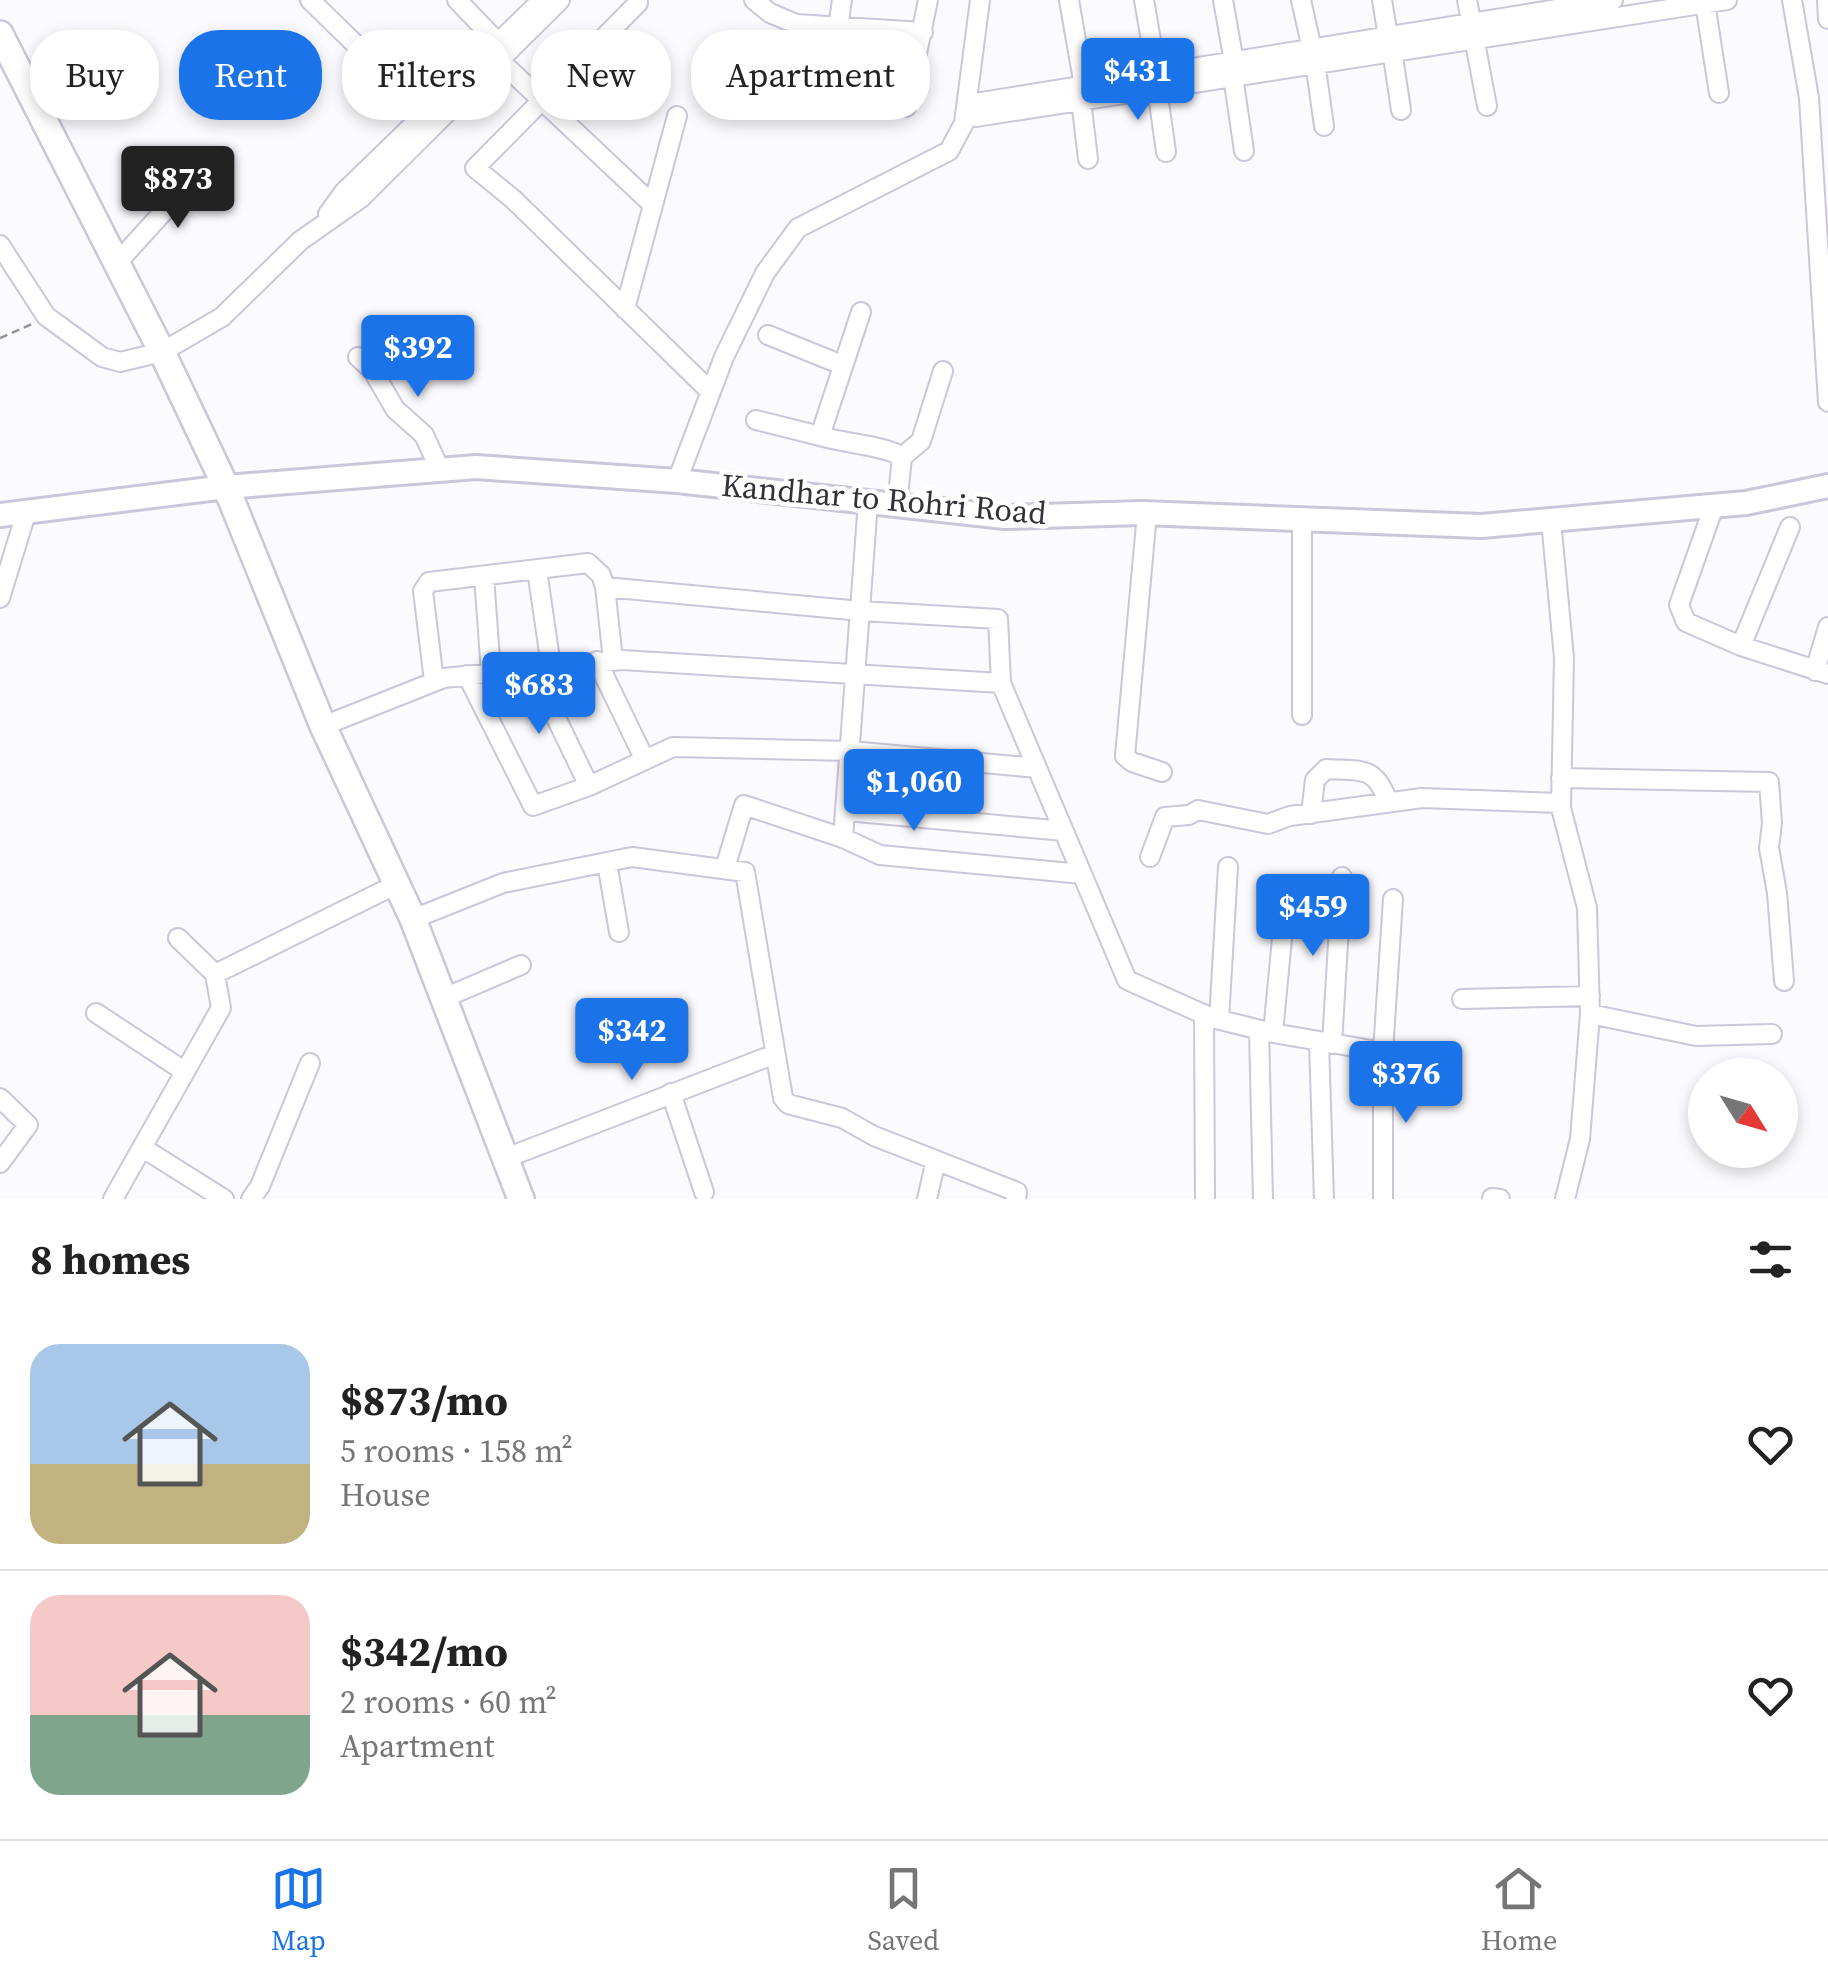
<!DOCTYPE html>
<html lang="en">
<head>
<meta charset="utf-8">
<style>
  :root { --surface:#fff; --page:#f2f2f2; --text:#222; --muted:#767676; --line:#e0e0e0; --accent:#1a73e8 }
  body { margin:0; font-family:"Source Serif 4",serif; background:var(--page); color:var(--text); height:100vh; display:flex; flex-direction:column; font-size:38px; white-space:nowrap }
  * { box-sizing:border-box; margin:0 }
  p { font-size:32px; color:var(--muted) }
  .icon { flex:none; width:55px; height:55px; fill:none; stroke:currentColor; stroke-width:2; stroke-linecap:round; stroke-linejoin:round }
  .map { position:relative; height:1199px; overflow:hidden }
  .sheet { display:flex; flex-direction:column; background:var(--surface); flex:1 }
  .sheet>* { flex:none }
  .guide { position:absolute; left:30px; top:30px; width:1000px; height:90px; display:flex; gap:20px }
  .needle { width:65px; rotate:127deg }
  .buttons { position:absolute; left:1688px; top:1058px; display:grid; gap:20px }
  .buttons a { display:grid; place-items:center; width:110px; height:110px; border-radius:50%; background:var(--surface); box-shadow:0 5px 15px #0003; font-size:50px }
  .price { position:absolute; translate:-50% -85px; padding:0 22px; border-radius:10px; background:var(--accent); color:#fff; font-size:32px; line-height:65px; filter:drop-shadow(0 2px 5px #0008) }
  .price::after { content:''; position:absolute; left:50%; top:60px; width:30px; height:22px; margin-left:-15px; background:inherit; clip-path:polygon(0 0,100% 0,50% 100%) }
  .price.active { background:#222; color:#fff }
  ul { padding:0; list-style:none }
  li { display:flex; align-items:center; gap:30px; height:250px; padding:0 30px }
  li+li { border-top:2px solid var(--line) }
  li span { display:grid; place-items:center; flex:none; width:280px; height:200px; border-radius:30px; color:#555 }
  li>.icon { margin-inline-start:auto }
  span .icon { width:120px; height:120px; fill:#fffc; stroke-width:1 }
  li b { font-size:42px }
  h2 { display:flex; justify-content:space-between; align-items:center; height:120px; padding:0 30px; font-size:42px }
  .pill { padding:0 35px; border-radius:40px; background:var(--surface); box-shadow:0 5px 15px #0003; font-size:35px; line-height:90px }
  .pill.active { background:var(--accent); color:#fff }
  .menu { display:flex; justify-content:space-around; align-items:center; height:140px; border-top:2px solid var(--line); background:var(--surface); font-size:28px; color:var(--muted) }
  .menu a { display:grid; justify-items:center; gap:5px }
  .menu .active { color:var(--accent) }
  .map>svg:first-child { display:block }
</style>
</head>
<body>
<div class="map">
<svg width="1828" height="1199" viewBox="0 0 1828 1199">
  <rect width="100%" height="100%" fill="#fbfafe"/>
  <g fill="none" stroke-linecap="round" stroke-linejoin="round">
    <defs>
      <path id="street" d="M310 0 432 119
        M457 0 507 52
        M754 0 770 13 796 24 923 32
        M1069 0 1084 86
        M1144 0 1157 75
        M1223 0 1234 62
        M1301 0 1312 49
        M1382 0 1388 37
        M1467 0 1487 106
        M1613 0 975 103 976 117 1727 0
        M1792 0 1809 98 1828 402
        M1827 0 1828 19
        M638 3 475 168 513 199 711 392
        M1705 3 1719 93
        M1392 50 1401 110
        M499 60 652 204
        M1315 62 1324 126
        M1233 76 1244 151
        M1157 88 1166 152
        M828 98 842 0
        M1081 100 1088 159
        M906 107 928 0
        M328 214 344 192 542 0
        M0 245 46 316 102 357 120 362 162 352 222 317 300 241 361 198 560 0
        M117 263 204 167
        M625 309 677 116
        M861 312 820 436C842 443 888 446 902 457L897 505
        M768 335 842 365
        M358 357 373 371 395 409 424 435 440 470
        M756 420 820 436
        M902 457 921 441 943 371
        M677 481 724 357 765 273 798 228 949 151 964 123 980 0
        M1714 506 1679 605 1686 622 1741 646 1828 674
        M1147 513 1125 756 1132 762 1162 772
        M1551 520 1564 658 1561 808 1587 908 1590 1014 1580 1139 1565 1199
        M537 570 551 666
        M484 576 491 673
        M605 587 861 611 998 619 1001 683 1127 980 1212 1018 1273 1033 1383 1052
        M0 598 27 510
        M1741 646 1790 527
        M597 661 644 758
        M532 668 589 786
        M1815 671 1828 627
        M467 675 533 806 589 786 673 747 851 751 1037 768
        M434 681 423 591 429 582 588 563 601 575 605 587 613 660
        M1302 715V519
        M323 726 444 678 622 660 1001 683
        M1561 778 1769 782 1772 823 1769 848 1777 893 1784 981
        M846 811 1064 831
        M1311 814 1315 780 1326 769C1361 771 1375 765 1388 802
        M843 838 868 502
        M1150 857 1165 817 1189 815 1198 810 1268 824 1290 816 1422 798 1561 803
        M607 863 619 932
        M725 868 744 805 843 838 880 855 1082 874
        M413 919 503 883 632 857 745 872 783 1098 788 1104 842 1118 874 1136 1017 1192 1016 1199
        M215 974 397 884
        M444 998 521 965
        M1462 999 1590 996
        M96 1013 184 1071
        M1204 1014 1205 1199
        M1590 1014 1696 1036 1772 1034
        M1219 1020 1228 867
        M1259 1030 1263 1199
        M1273 1033 1287 886
        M1319 1042 1324 1199
        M1332 1044 1342 877
        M671 1093 704 1192
        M0 1098 28 1125 0 1163
        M143 1148 224 1199
        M506 1158 775 1054
        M1492 1198 1500 1199
        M113 1199 221 1008 215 974 178 938
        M251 1199 260 1186 310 1063
        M927 1199 936 1160
        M1383 1199V1052L1393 899"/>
      <path id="secondary" d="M0 515 226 487 476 467 677 481 1005 517 1142 513 1481 526 1746 503 1828 486"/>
      <path id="primary" d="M0 34 162 352 226 487 323 726 413 919 521 1199"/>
    </defs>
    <use href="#street" stroke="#cbc6da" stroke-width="22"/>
    <use href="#secondary" stroke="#cbc6da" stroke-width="28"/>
    <use href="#primary" stroke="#cbc6da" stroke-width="30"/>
    <path stroke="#949298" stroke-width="2.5" stroke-dasharray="8 5" stroke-linecap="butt" d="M0 338 32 324"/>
    <use href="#street" stroke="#fff" stroke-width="18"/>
    <use href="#secondary" stroke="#fff" stroke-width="22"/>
    <use href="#primary" stroke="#fff" stroke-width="25"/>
  </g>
  <g text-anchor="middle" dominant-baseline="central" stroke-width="9" stroke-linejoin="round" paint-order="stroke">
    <g font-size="32" fill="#333139" stroke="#fff">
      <text transform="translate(884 499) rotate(5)">Kandhar to Rohri Road</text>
    </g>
  </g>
</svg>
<div class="buttons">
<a><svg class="needle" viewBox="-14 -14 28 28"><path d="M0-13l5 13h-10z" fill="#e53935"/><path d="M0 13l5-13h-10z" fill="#767676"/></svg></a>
</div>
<b class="price" style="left:1138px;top:123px">$431</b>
<b class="price active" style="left:178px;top:231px">$873</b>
<b class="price" style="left:418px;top:400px">$392</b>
<b class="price" style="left:539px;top:737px">$683</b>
<b class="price" style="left:914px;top:834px">$1,060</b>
<b class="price" style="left:1313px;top:959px">$459</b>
<b class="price" style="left:632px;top:1083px">$342</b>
<b class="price" style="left:1406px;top:1126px">$376</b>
<div class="guide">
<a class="pill">Buy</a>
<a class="pill active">Rent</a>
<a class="pill">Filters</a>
<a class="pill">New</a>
<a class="pill">Apartment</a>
</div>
</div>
<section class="sheet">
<h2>8 homes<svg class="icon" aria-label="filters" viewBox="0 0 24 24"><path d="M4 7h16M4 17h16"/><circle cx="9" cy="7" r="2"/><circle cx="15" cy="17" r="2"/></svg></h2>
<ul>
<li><span style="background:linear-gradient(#a9c7e8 60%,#c2b280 0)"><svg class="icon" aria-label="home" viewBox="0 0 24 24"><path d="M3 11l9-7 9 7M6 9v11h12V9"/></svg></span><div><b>$873/mo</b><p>5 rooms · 158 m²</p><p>House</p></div><svg class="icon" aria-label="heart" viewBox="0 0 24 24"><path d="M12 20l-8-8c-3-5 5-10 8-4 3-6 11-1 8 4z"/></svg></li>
<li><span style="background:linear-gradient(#f6c9c9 60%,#7fa58c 0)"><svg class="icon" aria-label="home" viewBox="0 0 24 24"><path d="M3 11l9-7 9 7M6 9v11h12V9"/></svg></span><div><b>$342/mo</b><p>2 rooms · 60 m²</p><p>Apartment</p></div><svg class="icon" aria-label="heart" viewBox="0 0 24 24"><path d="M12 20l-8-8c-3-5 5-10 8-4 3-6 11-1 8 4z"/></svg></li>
</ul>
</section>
<nav class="menu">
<a class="active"><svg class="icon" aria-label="map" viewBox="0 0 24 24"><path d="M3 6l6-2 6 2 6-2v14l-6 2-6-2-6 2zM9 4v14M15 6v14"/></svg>Map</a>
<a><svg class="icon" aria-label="saved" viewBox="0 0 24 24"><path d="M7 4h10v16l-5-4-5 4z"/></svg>Saved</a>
<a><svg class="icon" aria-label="home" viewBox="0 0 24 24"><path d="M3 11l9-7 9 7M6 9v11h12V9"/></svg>Home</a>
</nav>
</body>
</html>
